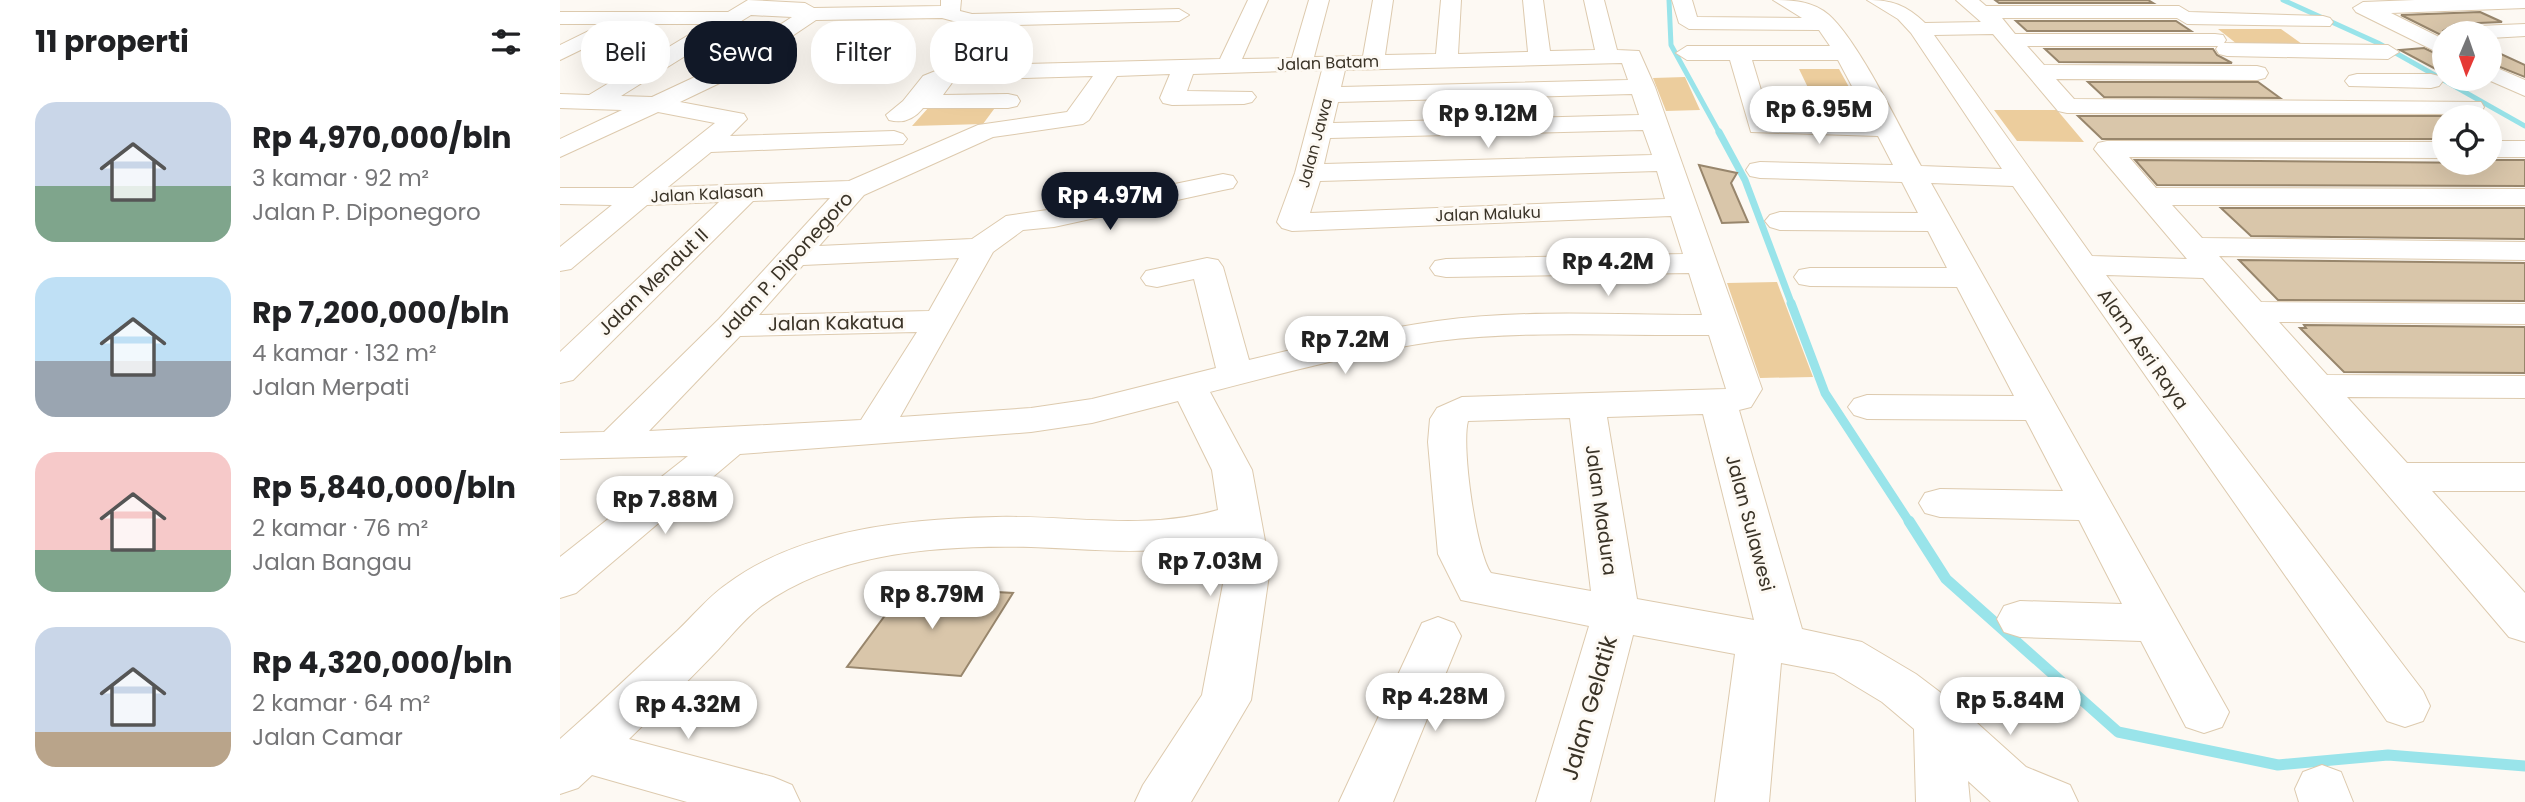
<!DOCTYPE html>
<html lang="id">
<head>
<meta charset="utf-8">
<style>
  :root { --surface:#fff; --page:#f6f6f6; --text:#202124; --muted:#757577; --accent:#111827 }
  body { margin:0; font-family:Poppins,sans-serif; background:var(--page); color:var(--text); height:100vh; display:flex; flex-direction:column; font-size:26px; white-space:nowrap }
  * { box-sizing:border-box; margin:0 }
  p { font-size:23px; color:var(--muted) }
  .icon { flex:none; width:38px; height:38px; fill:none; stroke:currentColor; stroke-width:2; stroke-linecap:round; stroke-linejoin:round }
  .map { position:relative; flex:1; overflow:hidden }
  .drawer { display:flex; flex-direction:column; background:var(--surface); width:560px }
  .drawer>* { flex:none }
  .guide { position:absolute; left:21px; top:21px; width:665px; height:63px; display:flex; gap:14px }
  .needle { width:46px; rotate:182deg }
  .fabs { position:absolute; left:1872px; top:21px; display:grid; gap:14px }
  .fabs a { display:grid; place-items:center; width:70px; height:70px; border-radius:50%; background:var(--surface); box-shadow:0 7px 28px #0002; font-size:35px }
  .price { position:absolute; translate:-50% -60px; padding:0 16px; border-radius:24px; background:#fff; color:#222; font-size:23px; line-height:46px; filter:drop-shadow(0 2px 4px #0008) }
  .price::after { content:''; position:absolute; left:50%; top:42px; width:21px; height:16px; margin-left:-10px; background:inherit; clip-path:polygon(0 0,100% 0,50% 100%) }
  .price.current { background:var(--accent); color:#fff }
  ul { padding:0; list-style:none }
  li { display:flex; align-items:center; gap:21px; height:175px; padding:0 35px }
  li span { display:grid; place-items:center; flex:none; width:196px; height:140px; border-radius:21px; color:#555 }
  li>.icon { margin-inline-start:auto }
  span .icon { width:84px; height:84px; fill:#fffc; stroke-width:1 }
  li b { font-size:30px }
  h2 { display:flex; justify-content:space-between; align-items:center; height:84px; padding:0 35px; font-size:30px }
  .chip { padding:0 24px; border-radius:28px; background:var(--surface); box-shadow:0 7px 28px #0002; font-size:24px; line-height:63px }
  .chip.current { background:var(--accent); color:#fff }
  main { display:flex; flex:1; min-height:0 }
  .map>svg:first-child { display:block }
</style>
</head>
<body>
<main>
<section class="drawer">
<h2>11 properti<svg class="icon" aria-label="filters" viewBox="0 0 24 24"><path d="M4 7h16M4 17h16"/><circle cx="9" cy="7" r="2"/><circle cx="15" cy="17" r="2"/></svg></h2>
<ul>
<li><span style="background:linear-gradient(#c9d6e8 60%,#7fa58c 0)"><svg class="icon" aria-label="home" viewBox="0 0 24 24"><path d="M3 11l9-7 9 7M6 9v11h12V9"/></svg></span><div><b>Rp 4,970,000/bln</b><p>3 kamar · 92 m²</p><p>Jalan P. Diponegoro</p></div></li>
<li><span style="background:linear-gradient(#bfe0f5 60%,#9aa5b1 0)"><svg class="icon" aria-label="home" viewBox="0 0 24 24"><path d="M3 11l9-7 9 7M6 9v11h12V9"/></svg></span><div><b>Rp 7,200,000/bln</b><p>4 kamar · 132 m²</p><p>Jalan Merpati</p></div></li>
<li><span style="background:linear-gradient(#f6c9c9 70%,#7fa58c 0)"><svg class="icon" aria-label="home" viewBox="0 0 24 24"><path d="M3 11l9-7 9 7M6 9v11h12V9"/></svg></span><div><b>Rp 5,840,000/bln</b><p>2 kamar · 76 m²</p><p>Jalan Bangau</p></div></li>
<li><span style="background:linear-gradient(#c9d6e8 75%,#b9a48a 0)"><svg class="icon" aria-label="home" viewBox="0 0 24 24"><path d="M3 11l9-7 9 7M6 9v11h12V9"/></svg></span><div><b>Rp 4,320,000/bln</b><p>2 kamar · 64 m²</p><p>Jalan Camar</p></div></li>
</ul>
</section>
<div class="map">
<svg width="1965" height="802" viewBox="0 0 1965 802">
  <rect width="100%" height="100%" fill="#fdf9f3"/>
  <path fill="#eccd9d" d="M1658 29H1721L1742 44H1677Z
    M1239 69H1279L1295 98H1253Z
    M1125 77 1140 110 1106 111 1093 78Z
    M437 105 423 124 352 126 369 107Z
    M1434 110H1497L1524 142 1457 141Z
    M1217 282 1253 377 1200 378 1167 283Z"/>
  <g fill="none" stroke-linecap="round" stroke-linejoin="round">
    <path stroke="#99e4ea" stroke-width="5" d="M1109 0 1111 45 1160 134
      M1723 0 1818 43 1965 126"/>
    <path stroke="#99e4ea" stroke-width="7" d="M1159 132 1185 180 1232 305"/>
    <path stroke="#99e4ea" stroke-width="9" d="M1231 303 1265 393 1350 523"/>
    <path stroke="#99e4ea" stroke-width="11" d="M1349 521 1386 579 1558 732 1718 765 1828 755 1965 766"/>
  </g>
  <path fill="#d9c6aa" stroke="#98866c" stroke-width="2" d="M1435 0H1588L1593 3H1439Z
    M1920 12 1942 22 1895 24 1883 31 1885 37 1841 15Z
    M1456 21H1616L1631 31H1467Z
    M1864 48 1885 58V74L1840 50Z
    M1485 49H1653L1657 55 1672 63 1499 62Z
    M1930 49 1965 65V77L1930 63Z
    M1528 82H1698L1720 98 1544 97Z
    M1518 116H1916L1918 117H1885V139H1542Z
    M1575 160 1930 163V160H1965V186L1597 185Z
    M1139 165 1177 173 1171 183 1188 222 1162 223Z
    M1661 208H1965V239L1691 236Z
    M1679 260 1965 263V301L1718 300Z
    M1744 325 1965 327V373L1784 372 1740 328H1746Z
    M346 587 453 593 401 676 287 667Z"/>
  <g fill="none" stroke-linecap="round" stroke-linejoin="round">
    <defs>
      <path id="minor" d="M188 0 245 3 254 8 381 6V0H401L400 11 412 14 619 9 629 15 619 21 412 26 382 18 256 20 168 79 120 102 184 114 187 119 170 136 334 131 343 134 347 139 343 144 151 152 108 187 289 181 418 125 507 112 533 76 394 80 383 95 448 94 457 96 460 101 457 106 448 108H363C354 119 343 124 329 120L326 115 343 101 363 76 388 66 660 59 688 0H708L682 59 732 58 749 0H769L754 57 803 56 813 0H833L825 55 876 54 881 0H901L898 54 968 52 963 0H983L990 51 1035 50 1024 0H1044L1057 50 1079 51 1095 87 1202 389 1191 407 1179 410 1242 629 1302 642 1356 674 1397 705 1466 767 1510 785 1518 802H1431L1408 781 1410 802H1356L1354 729 1322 702 1274 673 1221 663 1209 802H1155L1175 654 1073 635 1030 802H976L1029 626 901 600 878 554 868 442 870 419 877 408 902 397 1166 389 1149 335C1059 336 966 330 878 341 800 352 724 373 650 392L692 470 710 568 691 700 631 802H575L583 785 642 695 666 568 662 539C600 558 535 549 471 547 382 545 275 551 200 607 182 621 168 640 152 656 125 684 97 712 69 739L213 777 232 785 240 802H127L32 775 18 788 0 794V739C40 704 78 667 117 631 134 615 148 597 167 584 241 529 347 519 436 517 509 515 586 531 658 510L652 470 618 401 532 423 471 432 180 454 16 593 0 598V557L128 456 0 459V433L44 432 159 319 270 198 193 201 13 380 0 383V352L159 202 87 205 11 269 0 271V247L52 205 0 204V188H73L155 123 98 112 0 157V139L62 110 0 108V94L29 95 147 24H74L0 60V45L43 24H0V12H168ZM191 15 232 17 152 69 92 97 61 96ZM1062 63 1068 80 781 87 785 70ZM762 70 735 173 717 222 722 228 732 231 1111 216 1123 254 886 259 875 261 870 268 875 275 886 277 1129 273 1142 315C1055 315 963 309 877 321 813 330 751 345 689 360L663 267 658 260 647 258 586 271 581 278 586 285 597 287 634 279 656 368 532 399 471 408 340 417 433 252 463 230 494 227 663 190 673 188 677 182 673 176 663 174 494 209 446 216 412 239 259 246 304 195 433 137 523 124 529 120 557 76 610 74 600 98 603 103 612 105 684 104 692 102 696 97 692 92 627 91 633 74ZM1072 94 1079 115 773 123 778 102ZM1083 130 1092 155 764 164 770 138ZM1097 171 1105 199 750 213 760 181ZM399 258 369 311 199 315 243 265ZM357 332 301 420 89 431 180 336ZM1143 414 1194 620 1077 599 1047 417ZM1010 418 1031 591 931 573C916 552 901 446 908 421Z
        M1112 0H1132L1137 17 1242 18 1213 0C1232 0 1253 1 1269 15 1299 42 1340 128 1361 166L1442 169 1351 33 1338 19 1307 0C1332 0 1346 5 1365 23L1421 22 1396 0H1419L1426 6H1619L1629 12 1763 16 1770 18 1773 22 1770 26 1627 24 1617 18H1442L1455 34H1655L1663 35 1666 40 1664 43 1828 45 1839 52 1828 59 1667 56 1659 54 1656 49 1658 46H1467L1484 65 1697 66 1705 68 1708 73 1705 78 1697 80 1496 79 1514 99 1921 102 1924 107 1921 112 1912 114 1507 113 1498 111 1433 34 1374 35 1532 256 1627 259 1534 149 1538 143 1547 141 1885 142V158L1569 157 1596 188 1965 189V205H1612L1642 238 1965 242V260L1659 256 1701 302 1965 304V324L1719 322 1767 375 1965 376V398L1787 397 1847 463H1965V491H1872L1965 593V642L1949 637 1643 278 1546 275 1863 691 1870 706 1863 721 1845 727 1827 721 1453 186 1371 183 1669 712 1662 727 1644 733 1626 727 1581 641 1460 637 1444 632 1437 619 1444 606 1460 601 1562 604 1519 520 1380 517 1365 513 1359 503 1365 493 1380 489 1503 491 1466 420 1307 419 1294 415 1288 407 1294 399 1307 395 1454 396 1397 287 1250 286 1239 284 1234 277 1239 270 1250 268H1387L1368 231 1220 230 1210 227 1205 221 1210 215 1220 212 1358 213 1342 182 1200 178 1190 176 1186 170 1190 164 1200 162 1333 165 1318 136 1191 132 1170 60H1127L1116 53 1127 46H1270L1259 30 1129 29 1119 23ZM1192 60H1278L1310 120H1210Z
        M1855 0H1965V8L1831 13 1885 40V56L1796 12 1793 8 1803 2Z
        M1965 24V36L1930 38V33H1884L1895 27Z
        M1930 65 1965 80V96L1926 79H1930Z
        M1797 74H1871L1879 76 1883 81 1879 86 1871 88 1789 86 1785 81 1789 76Z
        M1930 141H1965V157H1930Z
        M878 617 894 623 901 636 833 802H779L862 623Z
        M1762 765 1781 772 1793 802H1739L1735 789 1743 772Z"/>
    </defs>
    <use href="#minor" stroke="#ddcaae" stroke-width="2"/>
    <use href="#minor" fill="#fff" fill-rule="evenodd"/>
  </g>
  <g text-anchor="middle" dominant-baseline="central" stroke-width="6" stroke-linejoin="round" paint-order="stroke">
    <g font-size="16" fill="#3a3327" stroke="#fdf9f3">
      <text transform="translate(768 63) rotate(-2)">Jalan Batam</text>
      <text transform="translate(755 143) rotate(-75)">Jalan Jawa</text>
      <text transform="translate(147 194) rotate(-3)">Jalan Kalasan</text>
      <text transform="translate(928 214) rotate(-2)">Jalan Maluku</text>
    </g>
    <g font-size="19" fill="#3a3327" stroke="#fdf9f3">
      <text transform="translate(226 265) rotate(-48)">Jalan P. Diponegoro</text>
      <text transform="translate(93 282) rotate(-44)">Jalan Mendut II</text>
      <text transform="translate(276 323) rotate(-1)">Jalan Kakatua</text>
      <text transform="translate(1583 349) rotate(55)">Alam Asri Raya</text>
      <text transform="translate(1041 510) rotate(82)">Jalan Madura</text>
      <text transform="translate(1190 523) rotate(75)">Jalan Sulawesi</text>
    </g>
    <g font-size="23" fill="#3a3327" stroke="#fdf9f3">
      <text transform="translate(1029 708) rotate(-74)">Jalan Gelatik</text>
    </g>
  </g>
</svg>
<div class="fabs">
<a><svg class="needle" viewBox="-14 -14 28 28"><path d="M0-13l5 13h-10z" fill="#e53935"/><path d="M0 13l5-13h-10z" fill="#757577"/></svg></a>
<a><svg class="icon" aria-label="locate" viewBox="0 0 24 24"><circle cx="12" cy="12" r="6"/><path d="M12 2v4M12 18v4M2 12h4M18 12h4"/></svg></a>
</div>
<b class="price" style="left:1259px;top:146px">Rp 6.95M</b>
<b class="price" style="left:928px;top:150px">Rp 9.12M</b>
<b class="price current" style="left:550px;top:232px">Rp 4.97M</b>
<b class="price" style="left:1048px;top:298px">Rp 4.2M</b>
<b class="price" style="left:785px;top:376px">Rp 7.2M</b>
<b class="price" style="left:105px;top:536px">Rp 7.88M</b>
<b class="price" style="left:650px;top:598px">Rp 7.03M</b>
<b class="price" style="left:372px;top:631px">Rp 8.79M</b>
<b class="price" style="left:875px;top:733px">Rp 4.28M</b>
<b class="price" style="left:1450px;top:737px">Rp 5.84M</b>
<b class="price" style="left:128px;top:741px">Rp 4.32M</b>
<div class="guide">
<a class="chip">Beli</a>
<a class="chip current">Sewa</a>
<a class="chip">Filter</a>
<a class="chip">Baru</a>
</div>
</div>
</main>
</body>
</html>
